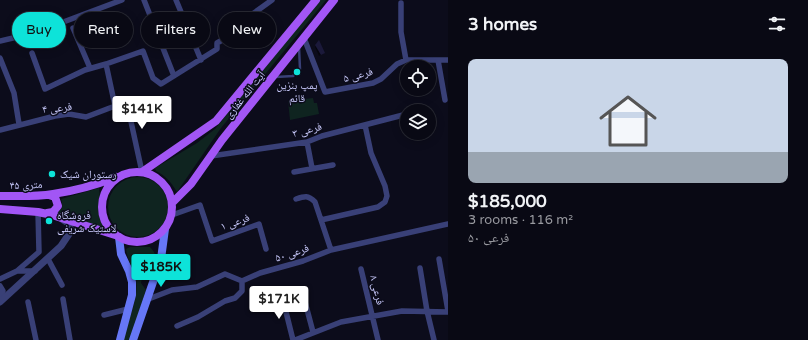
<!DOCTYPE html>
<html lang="en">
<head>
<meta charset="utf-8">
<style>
  :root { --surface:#090914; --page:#171722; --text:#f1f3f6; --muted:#999aa0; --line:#292a34; --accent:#0de3d9 }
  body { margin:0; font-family:"Varela Round","Noto Naskh Arabic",sans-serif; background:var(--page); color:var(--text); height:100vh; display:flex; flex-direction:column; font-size:15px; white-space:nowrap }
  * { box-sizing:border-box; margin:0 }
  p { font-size:13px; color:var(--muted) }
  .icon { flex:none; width:22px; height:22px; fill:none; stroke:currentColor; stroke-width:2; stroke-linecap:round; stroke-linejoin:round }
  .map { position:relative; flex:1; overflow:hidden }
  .details { display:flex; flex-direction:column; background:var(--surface); width:360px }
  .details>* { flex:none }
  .banner { position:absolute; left:12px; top:12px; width:376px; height:36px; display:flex; gap:8px }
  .buttons { position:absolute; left:400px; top:60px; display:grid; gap:8px }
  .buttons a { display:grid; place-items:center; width:36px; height:36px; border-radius:50%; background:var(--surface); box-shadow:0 2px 10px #0003,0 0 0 1px var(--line); font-size:20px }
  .price { position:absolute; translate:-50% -34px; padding:0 9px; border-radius:4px; background:#fff; color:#222; font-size:13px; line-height:26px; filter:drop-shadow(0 1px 2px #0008) }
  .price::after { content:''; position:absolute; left:50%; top:24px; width:12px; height:9px; margin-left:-6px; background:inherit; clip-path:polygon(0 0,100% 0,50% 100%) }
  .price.selected { background:var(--accent); color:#111 }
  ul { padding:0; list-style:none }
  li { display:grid; align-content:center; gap:8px; height:212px; padding:0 20px }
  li+li { border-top:1px solid var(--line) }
  li span { display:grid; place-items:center; height:124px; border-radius:8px; color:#555 }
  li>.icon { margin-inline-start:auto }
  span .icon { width:72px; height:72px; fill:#fffc; stroke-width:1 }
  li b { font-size:17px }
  h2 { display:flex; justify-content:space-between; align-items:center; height:48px; padding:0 20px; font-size:17px }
  .pill { padding:0 14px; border-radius:18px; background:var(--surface); box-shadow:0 2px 10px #0003,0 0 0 1px var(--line); font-size:14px; line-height:36px }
  .pill.selected { background:var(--accent); color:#111 }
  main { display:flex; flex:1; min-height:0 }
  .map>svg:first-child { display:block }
</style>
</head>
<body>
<main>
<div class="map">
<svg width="448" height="340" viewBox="0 0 448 340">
  <rect width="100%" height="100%" fill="#0c0c1b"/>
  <path fill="#0f2420" d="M320 0H326L221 128 177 192C171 182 166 176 156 171L155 168 197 143 215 129Z
    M313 98 314 103H317L319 114 290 120 288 101Z
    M108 207a30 30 0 1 1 60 0a30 30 0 1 1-60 0Z
    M99 188 103 229 57 213C63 209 63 205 61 199Z
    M130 247H150C158 256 157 260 153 270H144L141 283 146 290 130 340H122C128 321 139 299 136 279 134 269 127 260 126 249Z"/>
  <path fill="#0007" d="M319 42 324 53 319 56 315 47Z"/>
  <path fill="#1b193a" d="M319 40 325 53 321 55 315 45Z"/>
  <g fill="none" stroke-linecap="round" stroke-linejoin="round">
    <path stroke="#394077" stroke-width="2.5" d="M276 77 293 76 300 69 299 47"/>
    <path stroke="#394077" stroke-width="5.5" d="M144 0 174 76
      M176 0 201 60
      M401 3V32L406 60
      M73 28 90 68
      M304 38 325 92 373 83 381 79 397 64 406 60H448
      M0 41 34 33 122 0
      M32 53 45 89 85 70 106 64 143 51 153 78 161 84 217 49V43L250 24 254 13 272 0
      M0 58 14 93 19 124
      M438 60 445 100
      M106 64 115 106
      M115 106 130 117 142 172
      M0 130 55 116 69 114 86 117 115 106
      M307 142 312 168
      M211 156 307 142 322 136 407 114
      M294 172 333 165
      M296 199C305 196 308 195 315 202L331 250
      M172 215 200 205 212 241 259 224 266 249
      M321 220 378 207 385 202 387 196 385 186 371 153 365 125
      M48 259 62 285
      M439 259 448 311
      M420 268 427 311 434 340
      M361 269 378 340
      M17 271 39 252 38 212
      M0 279 17 271H35
      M0 286 3 291 0 298
      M282 296 293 340
      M304 298 313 332
      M63 299 70 340
      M146 300 172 290 197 287 225 274 242 281 260 273 303 261 331 250 448 224
      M28 302 36 340
      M104 315 128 309
      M177 326 198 317 225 301 235 298 242 291V281
      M295 340 341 322 402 311 448 312"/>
    <path stroke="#394077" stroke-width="7" d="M0 302 61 246 69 234 70 227 68 223 62 219"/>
    <path stroke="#6677f6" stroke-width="8" d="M119 237 121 254 129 271 132 282V295L120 340
      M133 340 161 259 165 229"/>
    <path stroke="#a256f5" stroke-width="8" d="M102 207a35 35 0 1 1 70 0a35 35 0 1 1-70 0Z
      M142 172 216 121 316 0
      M0 196C18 196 35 197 53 194 74 191 96 185 116 177
      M172 203 191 184 222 140 334 0
      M0 209 38 212 52 215 115 235
      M47 213 53 212 58 206 55 197 49 195"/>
  </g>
  <g fill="#0de3d9" stroke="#0c0c1b" stroke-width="1.5">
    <circle cx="297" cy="72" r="4"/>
    <circle cx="52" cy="174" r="4"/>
    <circle cx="49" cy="221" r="4"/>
  </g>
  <g text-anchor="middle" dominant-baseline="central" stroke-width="3" stroke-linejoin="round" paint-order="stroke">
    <g font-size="11" fill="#c9cafc" stroke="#0c0c1b">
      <text transform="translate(358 75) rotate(-15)">فرعی ۵</text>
      <text transform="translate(245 95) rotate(-51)">آیت الله غفاری</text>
      <text transform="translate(57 108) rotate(-6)">فرعی ۴</text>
      <text transform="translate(307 130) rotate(-15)">فرعی ۳</text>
      <text transform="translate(26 185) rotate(-2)">۴۵ متری</text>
      <text transform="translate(235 222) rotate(-19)">فرعی ۱</text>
      <text transform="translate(292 253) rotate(-18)">فرعی ۵۰</text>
      <text transform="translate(377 290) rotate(76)">فرعی ۸</text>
    </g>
    <g font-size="11" fill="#c9cafc" stroke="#0c0c1b" text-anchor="start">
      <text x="297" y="85" text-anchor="middle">پمپ بنزین<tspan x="297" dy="13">قائم</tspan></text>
      <text x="60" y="174">رستوران شیک</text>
      <text x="57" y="215">فروشگاه<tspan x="57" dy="13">لاستیک شریفی</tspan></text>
    </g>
  </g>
</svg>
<div class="buttons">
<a><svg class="icon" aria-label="locate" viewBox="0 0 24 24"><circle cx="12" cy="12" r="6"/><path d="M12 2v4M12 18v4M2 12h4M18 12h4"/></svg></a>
<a><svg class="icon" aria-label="layers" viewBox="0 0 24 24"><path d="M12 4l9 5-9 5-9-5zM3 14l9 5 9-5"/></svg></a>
</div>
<b class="price" style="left:142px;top:130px">$141K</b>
<b class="price selected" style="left:161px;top:288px">$185K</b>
<b class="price" style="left:279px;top:320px">$171K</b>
<div class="banner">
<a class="pill selected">Buy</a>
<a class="pill">Rent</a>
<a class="pill">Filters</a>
<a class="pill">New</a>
</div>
</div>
<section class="details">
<h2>3 homes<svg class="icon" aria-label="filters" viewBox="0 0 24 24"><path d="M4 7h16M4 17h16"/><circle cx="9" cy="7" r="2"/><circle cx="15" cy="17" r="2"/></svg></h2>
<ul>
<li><span style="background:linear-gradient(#c9d6e8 75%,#9aa5b1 0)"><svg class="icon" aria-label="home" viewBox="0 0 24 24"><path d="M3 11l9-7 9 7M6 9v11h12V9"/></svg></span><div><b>$185,000</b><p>3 rooms · 116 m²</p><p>فرعی ۵۰</p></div></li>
</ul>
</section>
</main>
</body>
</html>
